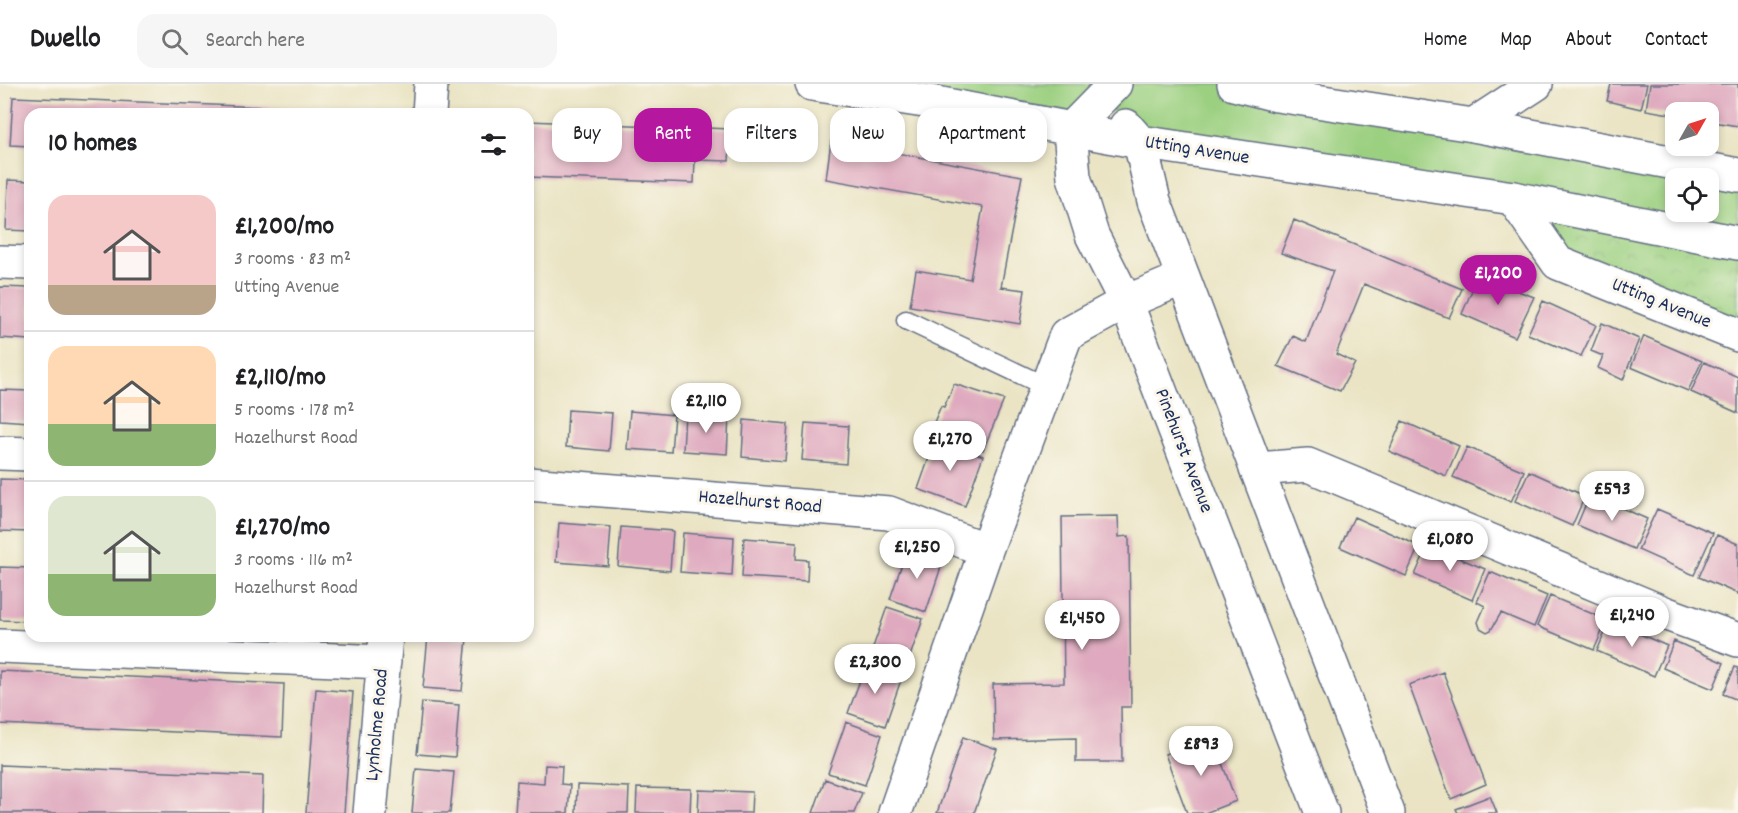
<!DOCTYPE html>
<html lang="en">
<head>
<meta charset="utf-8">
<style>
  :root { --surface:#fff; --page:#f6f6f6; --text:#202124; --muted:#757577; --line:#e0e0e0; --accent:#b5179e }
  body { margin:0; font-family:Dekko,sans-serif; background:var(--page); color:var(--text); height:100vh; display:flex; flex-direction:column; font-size:22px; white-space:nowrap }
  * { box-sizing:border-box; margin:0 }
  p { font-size:20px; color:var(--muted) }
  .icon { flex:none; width:33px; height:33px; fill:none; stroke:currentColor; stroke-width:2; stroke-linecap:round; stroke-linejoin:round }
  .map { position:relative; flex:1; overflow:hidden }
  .side { position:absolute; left:24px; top:24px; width:510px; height:534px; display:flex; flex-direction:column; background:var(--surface); border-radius:18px; box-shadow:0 3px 9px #0003 }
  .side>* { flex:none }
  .banner { position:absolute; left:552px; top:24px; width:570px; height:54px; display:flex; gap:12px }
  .needle { width:39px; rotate:51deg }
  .tools { position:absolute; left:1665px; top:18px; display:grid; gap:12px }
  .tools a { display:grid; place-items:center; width:54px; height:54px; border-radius:12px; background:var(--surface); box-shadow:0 3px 9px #0003; font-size:30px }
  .price { position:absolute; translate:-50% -51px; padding:0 14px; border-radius:21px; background:#fff; color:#222; font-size:20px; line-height:39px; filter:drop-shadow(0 2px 3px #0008) }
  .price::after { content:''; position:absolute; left:50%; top:36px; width:18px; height:14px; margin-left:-9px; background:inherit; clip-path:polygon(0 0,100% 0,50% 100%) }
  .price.selected { background:var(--accent); color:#fff }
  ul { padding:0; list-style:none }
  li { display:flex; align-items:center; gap:18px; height:150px; padding:0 24px }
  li+li { border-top:2px solid var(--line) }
  li span { display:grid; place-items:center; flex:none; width:168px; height:120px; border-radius:18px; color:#555 }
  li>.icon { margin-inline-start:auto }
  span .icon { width:72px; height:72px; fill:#fffc; stroke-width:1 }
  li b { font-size:26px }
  h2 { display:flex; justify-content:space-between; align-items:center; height:72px; padding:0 24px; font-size:26px }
  .chip { padding:0 21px; border-radius:18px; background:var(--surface); box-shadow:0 3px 9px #0003; font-size:21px; line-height:54px }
  .chip.selected { background:var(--accent); color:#fff }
  header { display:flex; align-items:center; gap:36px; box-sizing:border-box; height:84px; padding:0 30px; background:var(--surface); border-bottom:2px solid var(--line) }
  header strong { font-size:28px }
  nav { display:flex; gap:33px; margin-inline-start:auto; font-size:21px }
  .search { width:420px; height:54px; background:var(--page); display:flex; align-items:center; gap:15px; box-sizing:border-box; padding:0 21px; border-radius:18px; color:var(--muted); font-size:22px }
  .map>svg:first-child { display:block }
</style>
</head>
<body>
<header>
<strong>Dwello</strong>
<div class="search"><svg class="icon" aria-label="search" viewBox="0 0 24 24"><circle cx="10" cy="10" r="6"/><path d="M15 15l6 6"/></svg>Search here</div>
<nav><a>Home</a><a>Map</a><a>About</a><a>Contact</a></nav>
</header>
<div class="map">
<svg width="1738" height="729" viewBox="0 0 1738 729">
  <defs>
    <pattern id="park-crowns" width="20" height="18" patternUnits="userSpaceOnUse" patternTransform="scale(1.5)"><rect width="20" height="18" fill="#9cd081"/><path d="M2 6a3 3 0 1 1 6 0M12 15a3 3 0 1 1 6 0" fill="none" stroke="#86b372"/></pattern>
  </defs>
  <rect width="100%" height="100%" fill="#fbf7ec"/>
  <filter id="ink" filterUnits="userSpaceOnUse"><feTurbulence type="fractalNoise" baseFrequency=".0167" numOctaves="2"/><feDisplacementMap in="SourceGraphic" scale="12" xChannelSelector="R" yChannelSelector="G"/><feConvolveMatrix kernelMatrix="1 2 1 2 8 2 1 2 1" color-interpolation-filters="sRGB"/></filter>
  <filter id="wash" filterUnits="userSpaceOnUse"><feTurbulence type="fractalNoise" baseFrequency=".008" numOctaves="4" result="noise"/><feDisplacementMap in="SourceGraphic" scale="24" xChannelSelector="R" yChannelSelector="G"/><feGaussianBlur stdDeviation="1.35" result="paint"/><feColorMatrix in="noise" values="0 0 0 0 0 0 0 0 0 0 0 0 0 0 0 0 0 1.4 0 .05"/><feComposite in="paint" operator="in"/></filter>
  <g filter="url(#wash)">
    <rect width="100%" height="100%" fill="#eae4c4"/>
    <path fill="#9cd081" stroke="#5c8070" stroke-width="1.5" fill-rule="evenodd" d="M812 0H1234L1738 91V159L1140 58 1102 14 1070 46ZM1676 94H1708V128H1676Z"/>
    <path fill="url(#park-crowns)" stroke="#5c8070" stroke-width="1.5" d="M1513 114 1738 159V251L1558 179Z"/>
    <g id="blocks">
      <path fill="#dfaabf" d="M1611 0H1647L1641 25 1607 17Z
        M1650 0H1738V42L1708 37V28H1676V31L1646 26Z
        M13 13 390 28V30H30V62L10 61Z
        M528 37 731 45 729 77 695 76 694 99 528 93Z
        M831 57 1022 92 1001 203 1025 206 1020 240 910 222 916 186 970 195 983 123 826 95Z
        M8 96 30 97V147L6 146Z
        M1294 136 1462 205 1449 234 1364 200 1336 270 1355 279 1340 307 1278 282 1293 252 1306 258 1333 187 1281 169Z
        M1478 192 1534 213 1515 253 1462 230Z
        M0 203 30 204V256L0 254Z
        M1543 217 1596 241 1581 272 1528 250Z
        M1602 239 1639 255 1623 296 1598 284 1603 272 1591 267Z
        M1644 252 1702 277 1688 307 1631 283Z
        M1704 278 1738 293V329L1691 308Z
        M954 300 1004 316 983 366 931 345 941 322 944 323Z
        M0 306 30 307V338L0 336Z
        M568 326 612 329 609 367 566 363Z
        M630 327 674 331 671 368 627 365Z
        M685 329 729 333 727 370 683 367Z
        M744 336 788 340 785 377 742 373Z
        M1402 337 1459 362 1446 392 1389 367Z
        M805 339 848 342 846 380 802 376Z
        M936 354 983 372 965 422 918 405Z
        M1467 363 1524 387 1511 418 1453 393Z
        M1529 387 1585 412 1572 442 1515 417Z
        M0 395 30 396V448L0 447Z
        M1590 410 1647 435 1634 465 1577 441Z
        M1657 425 1713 449 1694 491 1638 466Z
        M1118 432 1119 453 1129 452 1131 623H1121L1122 678H1076V654L994 656 993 600 1064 599 1062 433Z
        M1354 433 1419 462 1406 492 1340 463Z
        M559 439 611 443 608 482 556 478Z
        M621 443 673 447 670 487 618 482Z
        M683 449 734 453 732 492 680 488Z
        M1717 451 1738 460V510L1699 493Z
        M744 454 797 458 796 475 808 476 807 497 742 493Z
        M1428 461 1485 485 1472 516 1415 491Z
        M907 465 943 477 926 528 890 515Z
        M0 483 30 484V537L0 536Z
        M1490 488 1547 512 1534 543 1501 529 1491 546 1487 548 1480 544 1478 538 1485 522 1477 518Z
        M1550 512 1607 536 1594 566 1537 542Z
        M887 523 923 535 906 584 870 572Z
        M1610 537 1667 562 1654 592 1597 567Z
        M428 552 467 554 462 607 423 604Z
        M1674 557 1724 579 1713 605 1663 584Z
        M866 580 902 593 885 642 848 629Z
        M1735 583 1738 584V616L1723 610Z
        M0 587 284 600 282 653 0 640Z
        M1443 588 1486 700 1451 715 1409 601Z
        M316 605 353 608 344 729H306Z
        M422 618 459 621 455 673 417 670Z
        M846 638 882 651 865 701 828 689Z
        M1212 652 1236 717 1205 729H1187L1165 670Z
        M963 653 997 665 974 729H937Z
        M0 681 263 692 262 729H0Z
        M545 681 562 682 561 700 570 701 568 729H515L517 697 544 699Z
        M416 685 454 688 450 729H412Z
        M825 695 862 709 854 729H813Z
        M577 701 629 703 628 729H576Z
        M637 704 691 705 690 729H636Z
        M699 706 752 708 751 729H698Z
        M1490 712 1497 729H1458L1456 725Z"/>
    </g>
  </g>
  <g filter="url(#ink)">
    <use href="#blocks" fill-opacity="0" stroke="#636e82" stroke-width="1.5"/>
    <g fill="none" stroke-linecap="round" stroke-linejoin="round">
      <defs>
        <path id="lane" d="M906 236 1047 303"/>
        <path id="street" d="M429 30 431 0
          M1473 41 1536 0
          M1513 114 1558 179 1738 251
          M0 178 30 179
          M0 369 30 370
          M1256 385 1308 381 1667 530 1738 556
          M528 400 889 429 986 466
          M0 562 384 578
          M370 729 386 552
          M895 729 986 466 1066 251 1126 218 1183 194"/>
        <path id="secondary" d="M812 0 931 18 1140 58 1513 114 1738 159
          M1115 0 1070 46 1074 93 1092 151 1126 218 1322 729
          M1234 0 1277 11 1473 41 1738 91
          M1126 42 1140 58 1154 117 1388 729"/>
      </defs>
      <use href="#lane" stroke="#636e82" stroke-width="21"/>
      <use href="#street" stroke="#636e82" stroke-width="36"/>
      <use href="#secondary" stroke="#636e82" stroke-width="36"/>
      <use href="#lane" stroke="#fff" stroke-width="18"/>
      <use href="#street" stroke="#fff" stroke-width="33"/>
      <use href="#secondary" stroke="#fff" stroke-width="33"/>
    </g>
  </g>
  <g text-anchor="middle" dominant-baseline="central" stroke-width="6" stroke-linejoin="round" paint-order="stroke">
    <g font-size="20" fill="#1b2f5e" stroke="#fbf7ec">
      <text transform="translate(1197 67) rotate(9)">Utting Avenue</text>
      <text transform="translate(1661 220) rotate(22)">Utting Avenue</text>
      <text transform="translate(1183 367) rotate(69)">Pinehurst Avenue</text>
      <text transform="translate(760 419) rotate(5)">Hazelhurst Road</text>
      <text transform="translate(378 641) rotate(-85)">Lynholme Road</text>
    </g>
  </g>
</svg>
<div class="tools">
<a><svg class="needle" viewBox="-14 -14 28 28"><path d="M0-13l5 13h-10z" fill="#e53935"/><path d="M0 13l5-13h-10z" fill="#757577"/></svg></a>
<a><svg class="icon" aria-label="locate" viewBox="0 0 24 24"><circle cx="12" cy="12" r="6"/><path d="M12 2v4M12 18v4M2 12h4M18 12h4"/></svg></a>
</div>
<b class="price selected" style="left:1498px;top:222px">£1,200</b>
<b class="price" style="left:706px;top:350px">£2,110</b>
<b class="price" style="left:950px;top:388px">£1,270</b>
<b class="price" style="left:1612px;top:438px">£593</b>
<b class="price" style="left:1450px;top:488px">£1,080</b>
<b class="price" style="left:917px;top:496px">£1,250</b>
<b class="price" style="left:1632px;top:564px">£1,240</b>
<b class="price" style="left:1082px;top:567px">£1,450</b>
<b class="price" style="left:875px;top:611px">£2,300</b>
<b class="price" style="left:1201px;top:693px">£893</b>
<div class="banner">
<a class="chip">Buy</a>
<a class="chip selected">Rent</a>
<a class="chip">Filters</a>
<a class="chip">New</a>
<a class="chip">Apartment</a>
</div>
<section class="side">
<h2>10 homes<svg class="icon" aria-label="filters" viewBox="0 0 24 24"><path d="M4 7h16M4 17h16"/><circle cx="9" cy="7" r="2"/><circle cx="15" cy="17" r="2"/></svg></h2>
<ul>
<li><span style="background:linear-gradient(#f6c9c9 75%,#b9a48a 0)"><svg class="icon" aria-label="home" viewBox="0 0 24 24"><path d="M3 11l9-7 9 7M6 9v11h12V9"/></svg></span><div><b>£1,200/mo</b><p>3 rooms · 83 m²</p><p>Utting Avenue</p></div></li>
<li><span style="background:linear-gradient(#ffd9b3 65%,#8fb573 0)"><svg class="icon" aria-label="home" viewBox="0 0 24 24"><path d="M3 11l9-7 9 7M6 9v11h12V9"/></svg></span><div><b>£2,110/mo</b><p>5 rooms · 178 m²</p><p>Hazelhurst Road</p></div></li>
<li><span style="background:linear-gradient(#dfe7d0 65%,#8fb573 0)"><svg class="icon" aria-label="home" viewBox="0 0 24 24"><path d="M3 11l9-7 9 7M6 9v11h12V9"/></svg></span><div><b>£1,270/mo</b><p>3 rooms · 116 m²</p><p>Hazelhurst Road</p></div></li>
</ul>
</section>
</div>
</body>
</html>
